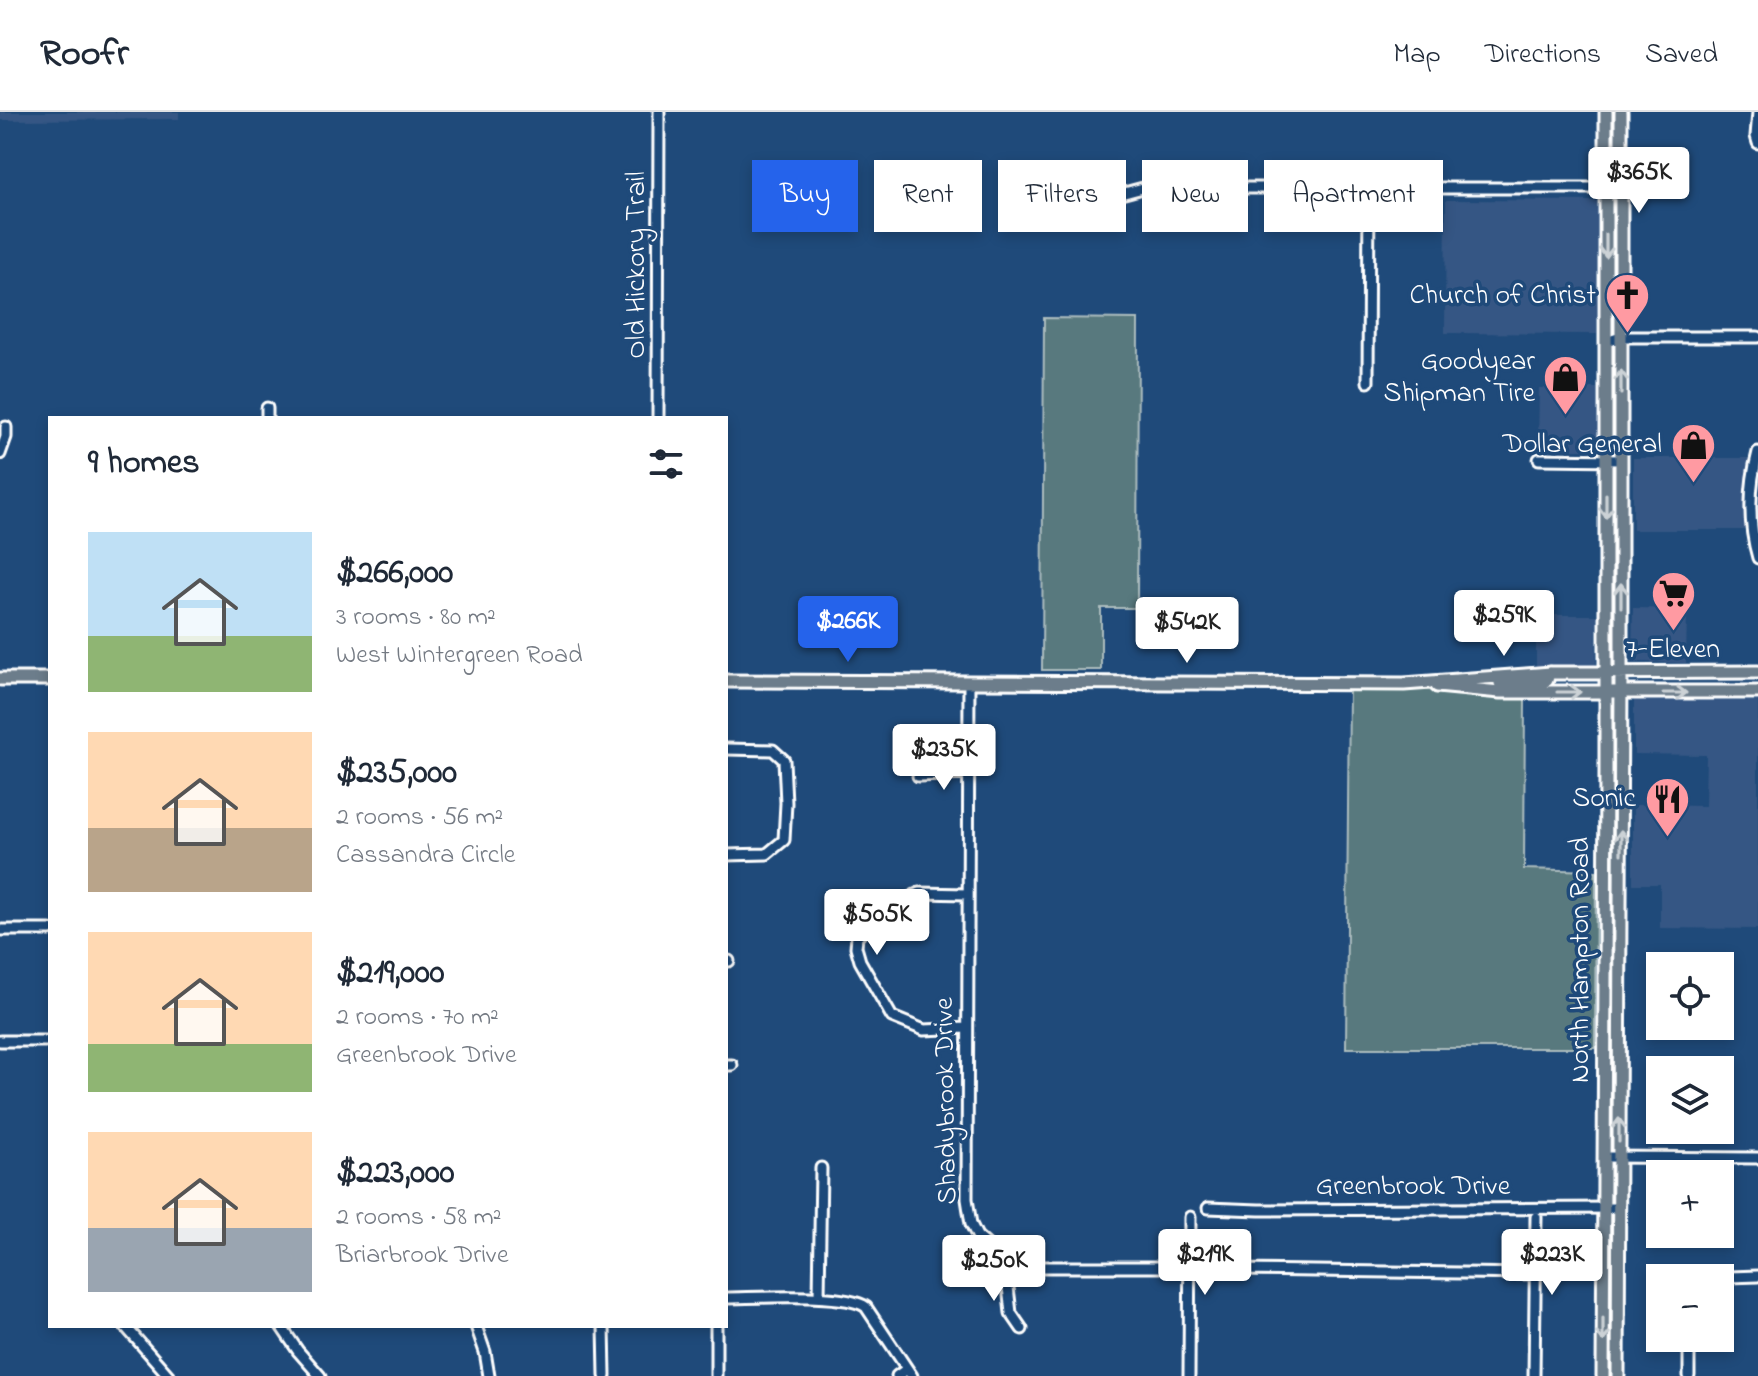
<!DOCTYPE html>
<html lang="en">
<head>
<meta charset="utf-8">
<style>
  :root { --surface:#fff; --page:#f6f6f7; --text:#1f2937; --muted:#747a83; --line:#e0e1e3; --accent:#2563eb }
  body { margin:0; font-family:"Indie Flower",sans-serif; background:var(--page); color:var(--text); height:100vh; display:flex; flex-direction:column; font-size:30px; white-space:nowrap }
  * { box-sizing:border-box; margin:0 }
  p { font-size:26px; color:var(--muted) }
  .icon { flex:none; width:44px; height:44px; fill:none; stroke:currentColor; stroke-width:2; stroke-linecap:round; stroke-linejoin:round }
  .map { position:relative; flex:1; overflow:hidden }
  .panel { position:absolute; left:48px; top:304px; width:680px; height:912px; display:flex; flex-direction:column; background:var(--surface); border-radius:0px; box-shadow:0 4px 12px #0003 }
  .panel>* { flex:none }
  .hud { position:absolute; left:752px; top:48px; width:760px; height:72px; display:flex; gap:16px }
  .buttons { position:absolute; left:1646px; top:840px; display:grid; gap:16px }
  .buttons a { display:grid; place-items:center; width:88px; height:88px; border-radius:0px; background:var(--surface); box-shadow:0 4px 12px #0003; font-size:40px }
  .price { position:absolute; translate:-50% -68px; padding:0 18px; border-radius:8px; background:#fff; color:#222; font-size:26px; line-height:52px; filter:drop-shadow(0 2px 4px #0008) }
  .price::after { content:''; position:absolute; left:50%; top:48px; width:24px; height:18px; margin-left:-12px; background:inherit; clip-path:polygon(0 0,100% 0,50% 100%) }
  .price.selected { background:var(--accent); color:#fff }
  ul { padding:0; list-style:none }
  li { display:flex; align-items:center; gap:24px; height:200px; padding:0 40px }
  li span { display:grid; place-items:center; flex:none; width:224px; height:160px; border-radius:0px; color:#555 }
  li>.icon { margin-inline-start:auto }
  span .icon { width:96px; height:96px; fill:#fffc; stroke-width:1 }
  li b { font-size:34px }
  h2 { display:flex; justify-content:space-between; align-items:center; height:96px; padding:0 40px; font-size:34px }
  .pill { padding:0 28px; border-radius:0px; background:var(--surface); box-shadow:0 4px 12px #0003; font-size:28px; line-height:72px }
  .pill.selected { background:var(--accent); color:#fff }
  header { display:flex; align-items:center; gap:48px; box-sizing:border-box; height:112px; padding:0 40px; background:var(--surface); border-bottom:2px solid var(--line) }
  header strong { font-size:38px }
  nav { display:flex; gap:44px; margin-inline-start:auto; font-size:28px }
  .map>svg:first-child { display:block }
</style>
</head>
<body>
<header>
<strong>Roofr</strong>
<nav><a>Map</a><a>Directions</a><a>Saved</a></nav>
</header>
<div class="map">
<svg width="1758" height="1264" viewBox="0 0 1758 1264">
  <rect width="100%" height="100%" fill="#1f4a7a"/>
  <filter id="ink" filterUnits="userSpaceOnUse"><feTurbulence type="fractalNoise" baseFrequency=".0125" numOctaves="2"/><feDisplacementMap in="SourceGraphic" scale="16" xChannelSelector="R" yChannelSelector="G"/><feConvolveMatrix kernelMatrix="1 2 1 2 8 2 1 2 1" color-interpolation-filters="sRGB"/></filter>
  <g filter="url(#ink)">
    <path fill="#365784" d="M0 0H179V7L0 8Z
      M1446 88 1597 89V222L1445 221Z
      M1539 276H1597L1598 337H1538Z
      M1633 346H1752L1748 369 1751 418H1633Z
      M1633 496 1687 497 1686 551 1632 550Z
      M1536 503H1597L1596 557H1536Z
      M1634 588 1758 589V817L1660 816V772H1633V693L1705 694 1706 643 1634 642Z"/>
    <path fill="#58797e" stroke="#acbcbe" stroke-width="2" d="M1044 206 1138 207 1137 496H1101V558H1042Z
      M1349 575 1453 576V583L1525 584 1524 757 1596 759 1595 936H1346Z"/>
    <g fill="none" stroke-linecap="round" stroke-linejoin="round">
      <defs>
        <path id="minor" d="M1758 0 1756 24 1758 31
          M1117 83 1143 76H1621
          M1606 230 1621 225H1758
          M1368 270 1369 76
          M267 296V306
          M658 306 659 0
          M1758 340C1749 374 1748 412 1758 446
          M0 342 6 325V315
          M1539 347 1621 348
          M969 570 967 1087 971 1112 977 1124 1005 1149 1029 1155H1188L1235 1158 1536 1162
          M726 637 773 638 784 648 786 691 784 728 767 742 726 743
          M918 664 969 662
          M0 818H50
          M726 849H729
          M967 916 924 918 892 905 860 849 856 835 857 825 863 819 909 786 919 781 968 782
          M0 929H50
          M726 953H732
          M1604 1045 1758 1046
          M1208 1096 1259 1098 1619 1096
          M1005 1149 1011 1201 1022 1217
          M1701 1166 1758 1164
          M819 1185 821 1056
          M726 1186C754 1186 846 1180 866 1195L912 1264
          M125 1214 169 1264
          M281 1214 298 1239 320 1264
          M476 1214 485 1240 489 1264
          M604 1214 605 1264
          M716 1214V1264
          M1689 1226V1264
          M897 1264 907 1257
          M1189 1264 1190 1105
          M1534 1264 1536 1105"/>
        <path id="major" d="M0 567H50
          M726 569 1404 572 1551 561 1758 560
          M1500 571 1543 570 1547 568 1549 561
          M1437 574 1500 580H1758
          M1603 1264 1606 661V0
          M1618 1264 1621 561V0"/>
      </defs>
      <use href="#minor" stroke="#fff" stroke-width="15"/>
      <use href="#major" stroke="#fff" stroke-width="17"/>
      <use href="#minor" stroke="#1f4a7a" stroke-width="9"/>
      <use href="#major" stroke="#6c7d8b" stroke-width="11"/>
    </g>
    <defs><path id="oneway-shaft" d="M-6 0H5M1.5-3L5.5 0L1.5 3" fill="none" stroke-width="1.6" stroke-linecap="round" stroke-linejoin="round" transform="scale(2)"/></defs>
    <g stroke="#ccd2d6">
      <use href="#oneway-shaft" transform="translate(1606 134) rotate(90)"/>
      <use href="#oneway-shaft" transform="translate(1621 270) rotate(-90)"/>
      <use href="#oneway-shaft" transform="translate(1606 394) rotate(90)"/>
      <use href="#oneway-shaft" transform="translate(1621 483) rotate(-90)"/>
      <use href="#oneway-shaft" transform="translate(1569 580)"/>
      <use href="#oneway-shaft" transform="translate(1675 581)"/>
      <use href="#oneway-shaft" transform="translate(1621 730) rotate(-90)"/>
      <use href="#oneway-shaft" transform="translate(1619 1018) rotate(-90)"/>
      <use href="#oneway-shaft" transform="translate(1603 1218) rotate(90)"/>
    </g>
  </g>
  <defs>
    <symbol id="church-pin" viewBox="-11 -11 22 30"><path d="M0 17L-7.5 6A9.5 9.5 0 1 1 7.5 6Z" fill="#ff9aa2" stroke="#1f4a7a"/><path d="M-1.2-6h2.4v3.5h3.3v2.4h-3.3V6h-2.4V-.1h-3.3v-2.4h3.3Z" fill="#111"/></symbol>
    <symbol id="shop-pin" viewBox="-11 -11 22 30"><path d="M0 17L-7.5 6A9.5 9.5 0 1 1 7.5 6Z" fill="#ff9aa2" stroke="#1f4a7a"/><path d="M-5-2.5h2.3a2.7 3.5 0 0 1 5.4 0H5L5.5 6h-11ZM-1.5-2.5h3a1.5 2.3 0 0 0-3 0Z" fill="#111"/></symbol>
    <symbol id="supermarket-pin" viewBox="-11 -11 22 30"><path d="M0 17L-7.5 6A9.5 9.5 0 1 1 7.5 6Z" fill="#ff9aa2" stroke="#1f4a7a"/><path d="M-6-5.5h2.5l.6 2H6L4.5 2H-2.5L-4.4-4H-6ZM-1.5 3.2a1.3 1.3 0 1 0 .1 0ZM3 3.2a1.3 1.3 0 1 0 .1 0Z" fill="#111"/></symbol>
    <symbol id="restaurant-pin" viewBox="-11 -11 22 30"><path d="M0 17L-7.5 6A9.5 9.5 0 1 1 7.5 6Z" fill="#ff9aa2" stroke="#1f4a7a"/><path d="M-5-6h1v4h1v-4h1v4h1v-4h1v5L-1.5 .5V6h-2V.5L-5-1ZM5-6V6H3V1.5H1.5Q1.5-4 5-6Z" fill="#111"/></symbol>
  </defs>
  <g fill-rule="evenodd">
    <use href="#church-pin" x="1602" y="158" width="51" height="69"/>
    <use href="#shop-pin" x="1540" y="240" width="51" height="69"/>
    <use href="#shop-pin" x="1668" y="308" width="51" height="69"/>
    <use href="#supermarket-pin" x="1648" y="456" width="51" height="69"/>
    <use href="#restaurant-pin" x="1642" y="662" width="51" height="69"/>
  </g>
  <g text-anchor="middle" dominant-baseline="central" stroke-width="7" stroke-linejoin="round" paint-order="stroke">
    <g font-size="28" fill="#fff" stroke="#1f4a7a">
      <text transform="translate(637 153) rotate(-90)">Old Hickory Trail</text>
      <text transform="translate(1581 848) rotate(-90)">North Hampton Road</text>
      <text transform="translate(947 989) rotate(-91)">Shadybrook Drive</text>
      <text x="1413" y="1075">Greenbrook Drive</text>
    </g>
    <g font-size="28" fill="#fff" stroke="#1f4a7a" text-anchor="end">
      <text x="1596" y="184">Church of Christ</text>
      <text x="1535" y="250">Goodyear<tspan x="1535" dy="32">Shipman Tire</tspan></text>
      <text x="1662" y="333">Dollar General</text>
      <text x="1673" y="538" text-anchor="middle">7-Eleven</text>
      <text x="1636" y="687">Sonic</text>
    </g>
  </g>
</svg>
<div class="buttons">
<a><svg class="icon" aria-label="locate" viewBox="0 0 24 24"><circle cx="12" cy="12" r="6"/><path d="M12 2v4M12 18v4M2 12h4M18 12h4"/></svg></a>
<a><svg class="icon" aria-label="layers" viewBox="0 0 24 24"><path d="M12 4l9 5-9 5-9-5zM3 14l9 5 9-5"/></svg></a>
<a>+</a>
<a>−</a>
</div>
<b class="price" style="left:1639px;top:103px">$365K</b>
<b class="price" style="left:1504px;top:546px">$259K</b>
<b class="price selected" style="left:848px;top:552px">$266K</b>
<b class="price" style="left:1187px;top:553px">$542K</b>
<b class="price" style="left:944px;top:680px">$235K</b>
<b class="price" style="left:877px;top:845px">$505K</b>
<b class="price" style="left:1205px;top:1185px">$219K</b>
<b class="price" style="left:1552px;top:1185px">$223K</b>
<b class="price" style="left:994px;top:1191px">$250K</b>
<div class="hud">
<a class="pill selected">Buy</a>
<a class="pill">Rent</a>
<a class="pill">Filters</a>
<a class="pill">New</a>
<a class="pill">Apartment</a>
</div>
<section class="panel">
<h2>9 homes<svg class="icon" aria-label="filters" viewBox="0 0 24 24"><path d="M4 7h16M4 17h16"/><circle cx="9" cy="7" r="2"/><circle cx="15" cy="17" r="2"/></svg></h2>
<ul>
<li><span style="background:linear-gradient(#bfe0f5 65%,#8fb573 0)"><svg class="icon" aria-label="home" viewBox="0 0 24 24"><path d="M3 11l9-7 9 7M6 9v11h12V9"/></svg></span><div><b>$266,000</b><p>3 rooms · 80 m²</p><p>West Wintergreen Road</p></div></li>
<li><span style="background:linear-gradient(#ffd9b3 60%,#b9a48a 0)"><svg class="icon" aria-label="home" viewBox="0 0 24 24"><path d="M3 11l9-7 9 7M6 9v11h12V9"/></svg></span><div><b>$235,000</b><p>2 rooms · 56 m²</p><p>Cassandra Circle</p></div></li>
<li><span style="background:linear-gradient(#ffd9b3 70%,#8fb573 0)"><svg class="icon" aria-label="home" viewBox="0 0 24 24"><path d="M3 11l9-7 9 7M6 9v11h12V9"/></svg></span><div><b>$219,000</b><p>2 rooms · 70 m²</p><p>Greenbrook Drive</p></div></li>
<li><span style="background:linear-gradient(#ffd9b3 60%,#9aa5b1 0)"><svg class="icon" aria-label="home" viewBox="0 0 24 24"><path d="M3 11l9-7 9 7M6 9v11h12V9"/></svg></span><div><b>$223,000</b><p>2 rooms · 58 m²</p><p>Briarbrook Drive</p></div></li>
</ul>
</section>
</div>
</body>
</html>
